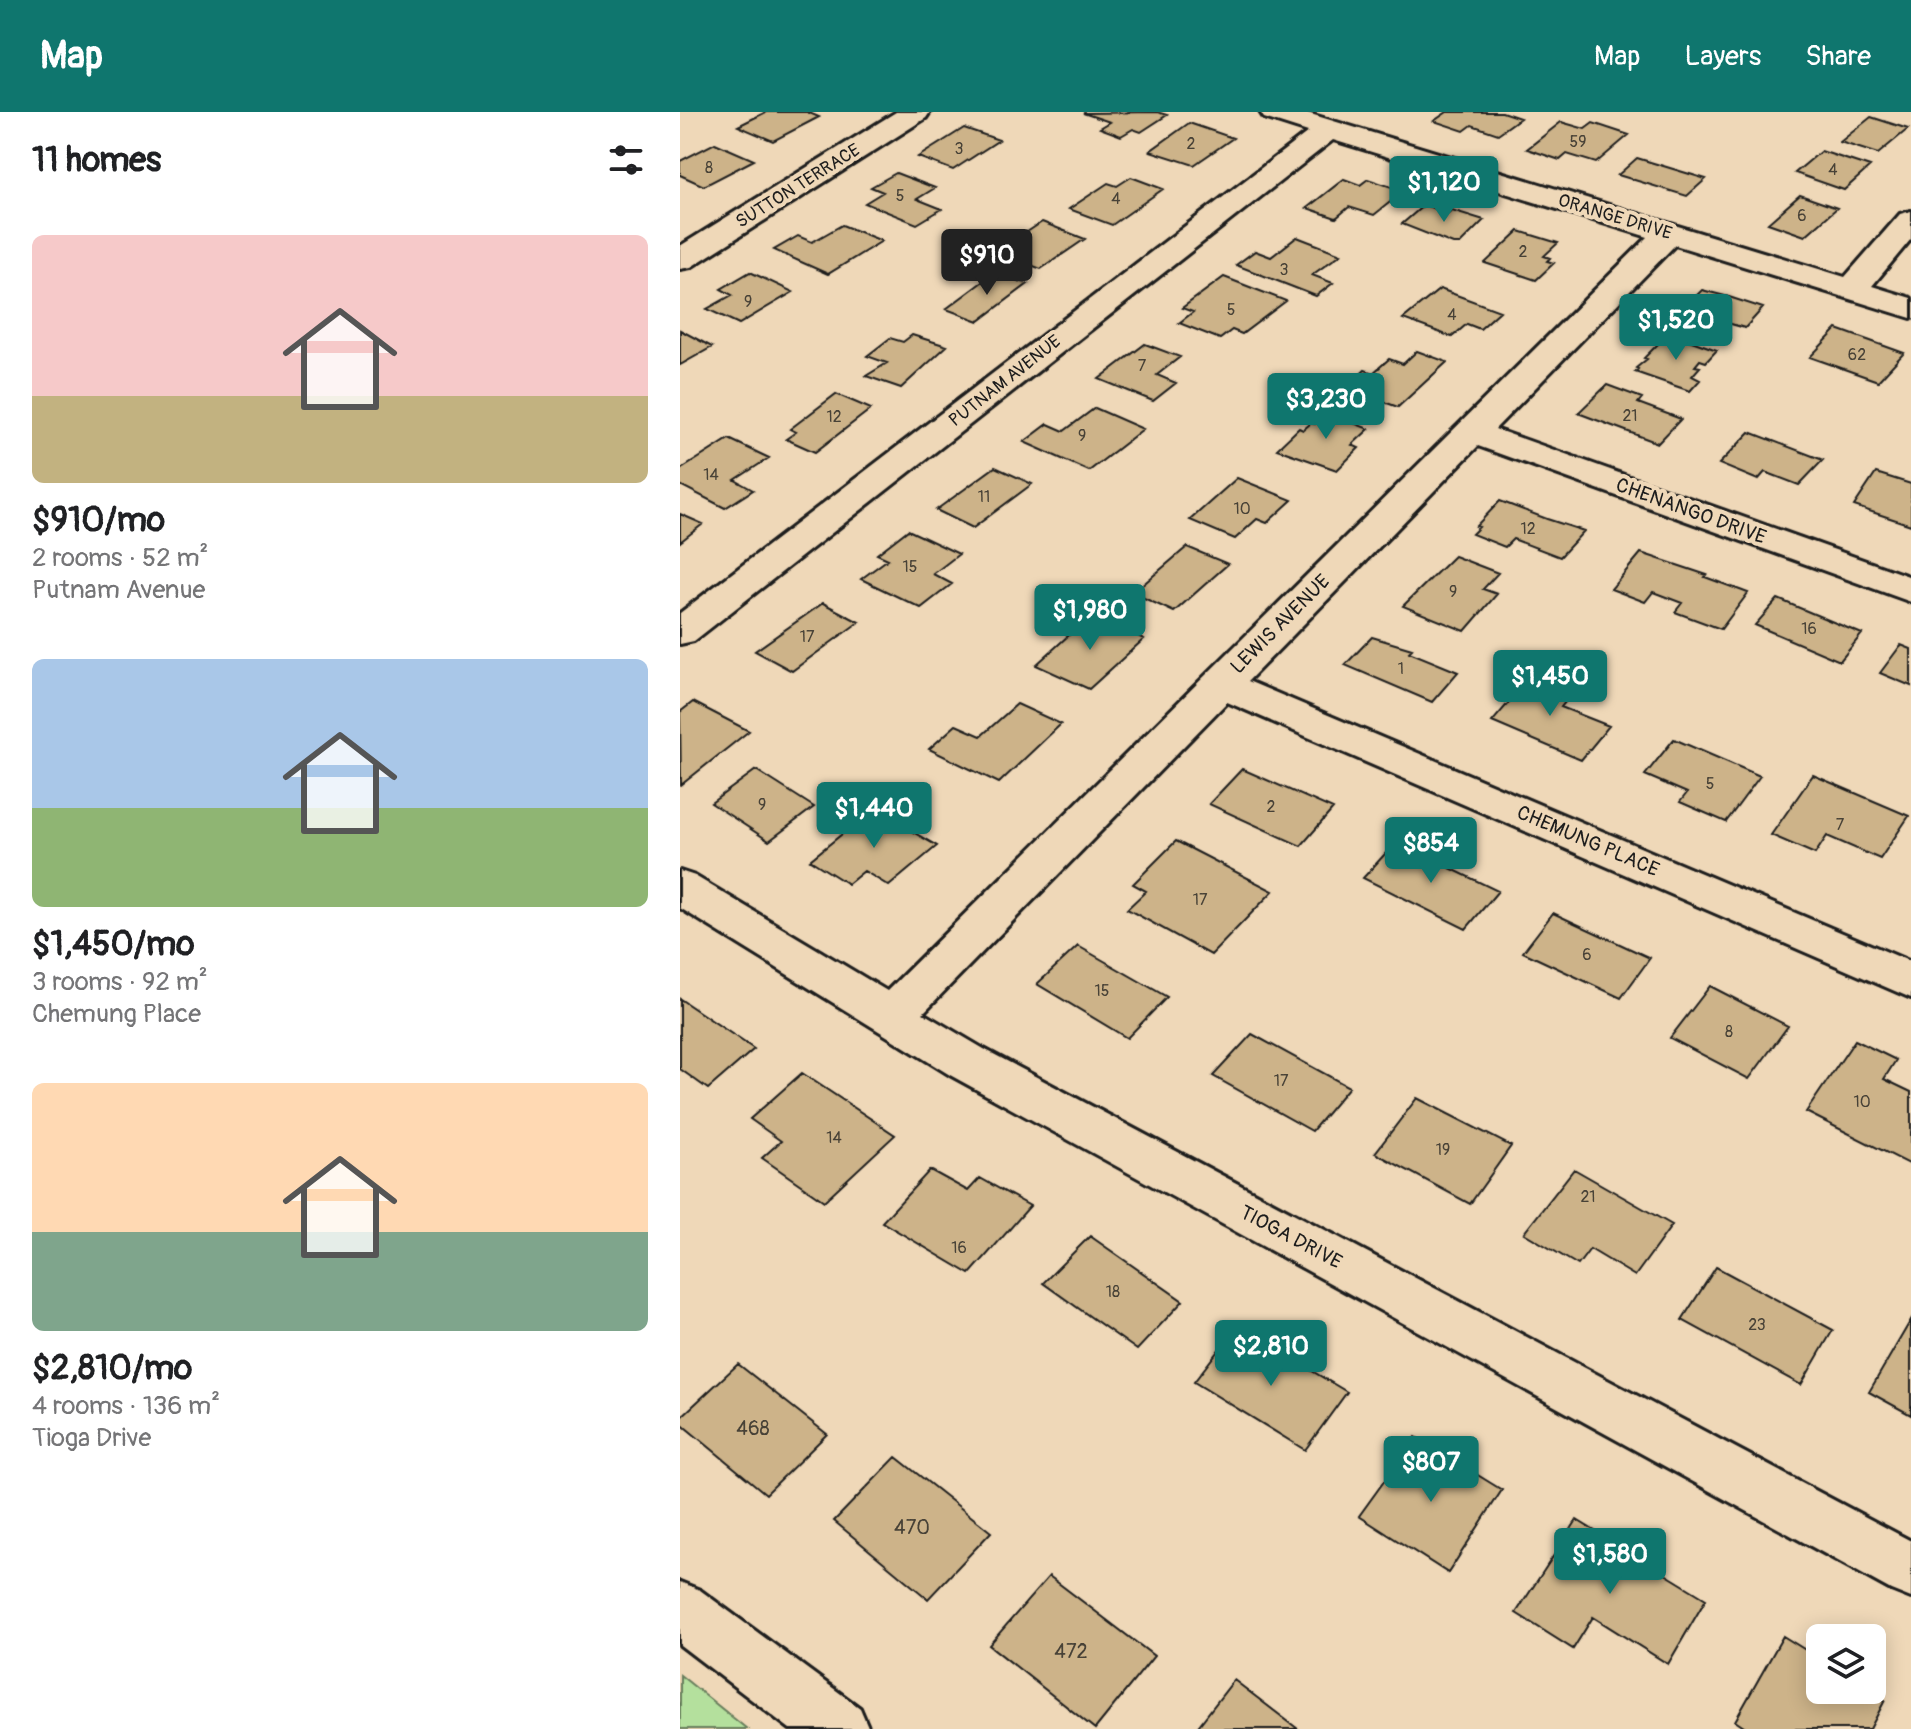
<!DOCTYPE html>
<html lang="en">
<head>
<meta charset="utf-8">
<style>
  :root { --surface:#fff; --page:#f2f2f2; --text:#202124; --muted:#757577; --accent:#0f766e }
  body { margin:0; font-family:Pangolin,sans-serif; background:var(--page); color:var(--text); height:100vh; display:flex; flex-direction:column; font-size:30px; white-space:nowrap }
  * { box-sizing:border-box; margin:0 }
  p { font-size:26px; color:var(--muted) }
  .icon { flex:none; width:44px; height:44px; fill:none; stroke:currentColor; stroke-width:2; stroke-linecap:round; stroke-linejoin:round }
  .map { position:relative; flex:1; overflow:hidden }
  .side { display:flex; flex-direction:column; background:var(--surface); width:680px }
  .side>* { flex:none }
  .fabs { position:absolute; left:1126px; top:1512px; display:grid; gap:16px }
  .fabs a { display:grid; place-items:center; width:80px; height:80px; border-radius:12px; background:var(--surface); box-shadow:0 4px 20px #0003; font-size:40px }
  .price { position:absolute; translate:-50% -68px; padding:0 18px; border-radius:8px; background:var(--accent); color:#fff; font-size:26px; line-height:52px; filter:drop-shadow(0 2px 4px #0008) }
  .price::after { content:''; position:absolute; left:50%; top:48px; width:24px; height:18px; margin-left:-12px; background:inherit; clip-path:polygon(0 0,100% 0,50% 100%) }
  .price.current { background:#222; color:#fff }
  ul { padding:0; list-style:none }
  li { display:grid; align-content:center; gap:16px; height:424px; padding:0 32px }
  li span { display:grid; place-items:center; height:248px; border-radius:12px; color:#555 }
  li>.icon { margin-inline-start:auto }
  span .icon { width:144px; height:144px; fill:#fffc; stroke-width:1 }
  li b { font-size:34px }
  h2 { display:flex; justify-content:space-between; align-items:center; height:96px; padding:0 32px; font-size:34px }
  header { display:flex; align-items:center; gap:48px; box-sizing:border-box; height:112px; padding:0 40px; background:var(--accent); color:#fff }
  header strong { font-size:38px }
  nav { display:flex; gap:44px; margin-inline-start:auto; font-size:28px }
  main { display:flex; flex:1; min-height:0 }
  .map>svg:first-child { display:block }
</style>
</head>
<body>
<header>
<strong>Map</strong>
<nav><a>Map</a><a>Layers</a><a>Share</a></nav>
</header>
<main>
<section class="side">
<h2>11 homes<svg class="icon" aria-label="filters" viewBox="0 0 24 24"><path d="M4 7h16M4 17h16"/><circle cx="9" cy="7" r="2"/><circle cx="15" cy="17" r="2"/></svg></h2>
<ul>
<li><span style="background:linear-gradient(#f6c9c9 65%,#c2b280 0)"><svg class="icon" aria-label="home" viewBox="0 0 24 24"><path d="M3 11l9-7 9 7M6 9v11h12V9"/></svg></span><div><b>$910/mo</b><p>2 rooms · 52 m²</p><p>Putnam Avenue</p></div></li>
<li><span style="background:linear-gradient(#a9c7e8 60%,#8fb573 0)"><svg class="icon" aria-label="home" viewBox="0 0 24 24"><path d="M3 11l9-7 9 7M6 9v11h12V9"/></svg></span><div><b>$1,450/mo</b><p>3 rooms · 92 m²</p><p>Chemung Place</p></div></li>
<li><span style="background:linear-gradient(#ffd9b3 60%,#7fa58c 0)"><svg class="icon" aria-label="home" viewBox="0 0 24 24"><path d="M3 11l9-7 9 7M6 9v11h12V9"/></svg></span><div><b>$2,810/mo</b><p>4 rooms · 136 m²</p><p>Tioga Drive</p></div></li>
</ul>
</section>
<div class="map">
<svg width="1231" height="1617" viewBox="0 0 1231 1617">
  <rect width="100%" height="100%" fill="#efd8b8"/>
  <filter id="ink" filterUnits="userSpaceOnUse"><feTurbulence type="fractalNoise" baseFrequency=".0125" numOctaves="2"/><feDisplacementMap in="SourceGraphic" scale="16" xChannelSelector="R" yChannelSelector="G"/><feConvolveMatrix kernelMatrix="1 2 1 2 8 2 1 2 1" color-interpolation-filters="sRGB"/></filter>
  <g filter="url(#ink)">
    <path fill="#b4e09d" stroke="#687e5c" stroke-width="2" d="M0 1563 67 1617H0Z"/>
    <path fill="#cdb389" stroke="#1c1c1c" stroke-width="2" d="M86 0H127L139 5 93 29 58 14Z
      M477 0 487 3 461 20 453 17 441 24 420 16 430 10 403 1Z
      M767 0H822L840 6 818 22 792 13 784 19 754 9Z
      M1191 5 1228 17 1198 42 1160 30Z
      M881 10 905 17 913 11 949 23 916 51 887 42 880 48 847 37Z
      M509 11 553 26 514 53 470 39Z
      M284 16 319 28 273 58 238 45Z
      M35 31 74 48 24 74 0 63V49Z
      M1141 39 1190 55 1164 78 1115 61Z
      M957 46 1026 67 1007 84 938 63Z
      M216 61 255 76 237 87 262 97 237 112 185 91 203 80 191 75Z
      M451 65 483 77 432 113 389 97 428 71 437 74Z
      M664 67 680 73 688 67 724 79 694 103 669 95 656 106 627 96Z
      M1120 83 1157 96 1125 124 1088 111Z
      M744 93 768 101 772 98 804 108 780 132H773L722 112Z
      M362 110 405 127 361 157 317 140Z
      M162 113 202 129 148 162 94 138 118 124 132 130Z
      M839 119 878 131 864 144 870 146 867 149 874 151 856 168 805 151Z
      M617 125 661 142 632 163 653 171 636 184 556 153 575 139 591 145Z
      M70 160 113 180 59 212 27 197 52 183 41 177Z
      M314 161 348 172 299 209 266 197Z
      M544 165 606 189 562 222 552 218 540 227 499 211 513 200 502 196Z
      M760 177 820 199 800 217 787 212 772 225 723 207Z
      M1022 178 1049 185 1083 196 1065 216 1002 198Z
      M1157 217 1224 241 1198 269 1130 245Z
      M0 218 32 235 0 253Z
      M989 221 1037 238 1026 250 1020 248 1015 254 1020 255 1012 264 1020 268 1010 279 955 260 958 257 956 256 967 247 964 246Z
      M232 223 267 234 221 276 186 264 207 251 187 244 210 226 223 230Z
      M465 232 500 245 477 263 496 271 473 289 419 267Z
      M737 239 767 250 718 295 679 281 684 277 670 272 685 258 693 261 709 247 723 252Z
      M927 273 962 286 958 291 1001 307 978 331 898 301Z
      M156 282 191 297 135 340 106 327 116 320 110 317Z
      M415 296 463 317 409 359 344 330 368 312 384 319Z
      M648 301 689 317 672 333 679 336 657 358 597 337 619 316 623 318 631 311 635 312Z
      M1070 320 1143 348 1119 373 1085 360 1078 368 1039 352Z
      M49 327 89 346 55 368 73 378 45 396 0 373V358Z
      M315 355 352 372 293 416 256 398Z
      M1196 361 1231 372V413L1174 394Z
      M557 366 612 388 587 411 577 407 555 427 510 408Z
      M820 389 867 407 904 419 880 445 833 427 825 435 792 422 799 415 796 414Z
      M0 402 23 412 0 430Z
      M228 418 279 442 253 462 272 472 241 496 181 467 208 447 197 442Z
      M507 435 548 452 494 500 453 481Z
      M961 441 1027 463 1025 465 1068 481 1041 517 995 500 1002 491 973 480 965 490 931 477Z
      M774 444 818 461 803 477 817 482 785 519 723 494Z
      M1098 487 1182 522 1160 549 1075 513Z
      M143 491 179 510 112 559 75 539Z
      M411 503 464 527 409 577 356 553Z
      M692 525 732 537 729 540 778 560 752 590 665 553Z
      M1221 533 1231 537V574L1200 561Z
      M854 561 895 578 881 595 929 614 901 648 812 610Z
      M13 590 69 619 1 673 0 600Z
      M337 592 381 612 319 671 249 637 276 613 301 624Z
      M994 627 1080 664 1046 710 1000 690 1007 681 965 663Z
      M562 657 653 697 621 734 529 692Z
      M76 658 134 695 89 729 31 691Z
      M1133 663 1229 704 1200 747 1147 724 1135 742 1091 723Z
      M193 697 257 734 209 774 184 759 168 772 130 748Z
      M496 729 593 779 531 843 447 797 466 779 453 772Z
      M716 730 818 779 786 817 683 766Z
      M873 801 970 846 941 886 843 840Z
      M398 834 487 885 447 926 357 872Z
      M1030 874 1108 914 1069 967 990 926Z
      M0 887 74 937 28 977 0 957Z
      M572 922 669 975 632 1019 533 964Z
      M1175 928 1216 948 1204 967 1231 980V1053L1126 1000Z
      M122 961 215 1023 144 1089 82 1046 101 1029 70 1007Z
      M737 986 831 1034 790 1092 695 1041Z
      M894 1057 992 1113 955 1164 910 1137 898 1153 844 1121Z
      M250 1058 288 1079 300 1066 350 1094 290 1162 202 1110Z
      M410 1124 503 1189 457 1238 363 1171Z
      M1036 1155 1153 1218 1121 1273 1002 1208Z
      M1231 1208V1303L1189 1280Z
      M557 1214 667 1280 625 1338 514 1270Z
      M58 1252 147 1322 86 1382 0 1311V1306Z
      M736 1325 822 1378 768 1461 679 1404Z
      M216 1345 311 1420 248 1487 154 1409Z
      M897 1408 1026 1487 988 1552 913 1505 893 1537 836 1501Z
      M369 1464 474 1544 415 1617 309 1533Z
      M1103 1524 1140 1547V1578H1189L1205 1588 1190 1617H1067L1055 1609Z
      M554 1568 618 1617H516Z"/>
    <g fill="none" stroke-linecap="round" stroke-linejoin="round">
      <defs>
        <path id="minor" d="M216 0H250L246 6 11 155 0 157V134Z
          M580 0H624L1165 165 1220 102 1231 99V127L1192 174 1231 186V206L995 133 815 317 1231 465V490L798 334 568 569 1231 850V886L547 590 243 901 304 937 1231 1429V1486L1211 1478 270 963 0 796V759L15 764 207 879 968 125 653 28 14 529 0 532V501L628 20 584 6Z"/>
        <path id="major" d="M0 1470 20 1478 180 1596 189 1617H110L0 1533Z"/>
      </defs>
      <use href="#minor" stroke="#1c1c1c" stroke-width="6"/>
      <use href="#major" stroke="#1c1c1c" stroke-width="6"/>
      <use href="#minor" fill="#efd8b8" fill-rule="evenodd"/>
      <use href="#major" fill="#efd8b8" fill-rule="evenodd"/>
    </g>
  </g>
  <g text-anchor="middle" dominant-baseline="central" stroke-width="8" stroke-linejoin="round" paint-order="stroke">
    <g font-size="16" fill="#484237">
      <text x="898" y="30">59</text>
      <text x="511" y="32">2</text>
      <text x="279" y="37">3</text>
      <text x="29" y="56">8</text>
      <text x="1153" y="58">4</text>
      <text x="220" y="84">5</text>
      <text x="436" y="87">4</text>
      <text x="1122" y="104">6</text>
      <text x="843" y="140">2</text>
      <text x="604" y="158">3</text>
      <text x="68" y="190">9</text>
      <text x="551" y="198">5</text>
      <text x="772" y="203">4</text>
      <text x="1177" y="243">62</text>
      <text x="462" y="254">7</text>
      <text x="950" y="304">21</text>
      <text x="154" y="305">12</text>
      <text x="402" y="324">9</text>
      <text x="31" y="363">14</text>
      <text x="304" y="385">11</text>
      <text x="562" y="397">10</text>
      <text x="848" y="417">12</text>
      <text x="230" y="455">15</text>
      <text x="773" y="480">9</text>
      <text x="1129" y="517">16</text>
      <text x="127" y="525">17</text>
      <text x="721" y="557">1</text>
      <text x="1030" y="672">5</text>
      <text x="82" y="693">9</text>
      <text x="591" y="695">2</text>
      <text x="1160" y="713">7</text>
      <text x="520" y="788">17</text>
      <text x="907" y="843">6</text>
      <text x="422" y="879">15</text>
      <text x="1049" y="920">8</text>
      <text x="601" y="969">17</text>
      <text x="1182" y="990">10</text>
      <text x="154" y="1026">14</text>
      <text x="763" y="1038">19</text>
      <text x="908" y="1085">21</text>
      <text x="279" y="1136">16</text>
      <text x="433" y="1180">18</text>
      <text x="1077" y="1213">23</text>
    </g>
    <g font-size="18" fill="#1c1c1c" stroke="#efd8b8">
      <text transform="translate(118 74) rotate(-32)">SUTTON TERRACE</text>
      <text transform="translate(935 105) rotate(17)">ORANGE DRIVE</text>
      <text transform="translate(325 269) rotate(-38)">PUTNAM AVENUE</text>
    </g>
    <g font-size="20" fill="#1c1c1c" stroke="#efd8b8">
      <text transform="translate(1011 399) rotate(20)">CHENANGO DRIVE</text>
      <text transform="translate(600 512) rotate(-45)">LEWIS AVENUE</text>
      <text transform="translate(908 729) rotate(23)">CHEMUNG PLACE</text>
      <text transform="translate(611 1125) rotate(28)">TIOGA DRIVE</text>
    </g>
    <g font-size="20" fill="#484237">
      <text x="73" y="1316">468</text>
      <text x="232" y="1415">470</text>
      <text x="391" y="1539">472</text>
    </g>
  </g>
</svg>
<div class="fabs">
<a><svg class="icon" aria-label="layers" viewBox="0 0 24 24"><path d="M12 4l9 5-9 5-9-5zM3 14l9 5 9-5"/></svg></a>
</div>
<b class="price" style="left:764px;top:112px">$1,120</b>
<b class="price current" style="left:307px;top:185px">$910</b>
<b class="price" style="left:996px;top:250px">$1,520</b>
<b class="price" style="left:646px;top:329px">$3,230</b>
<b class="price" style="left:410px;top:540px">$1,980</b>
<b class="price" style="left:870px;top:606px">$1,450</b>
<b class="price" style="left:194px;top:738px">$1,440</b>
<b class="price" style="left:751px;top:773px">$854</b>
<b class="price" style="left:591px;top:1276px">$2,810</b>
<b class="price" style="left:751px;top:1392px">$807</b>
<b class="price" style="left:930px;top:1484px">$1,580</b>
</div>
</main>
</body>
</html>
